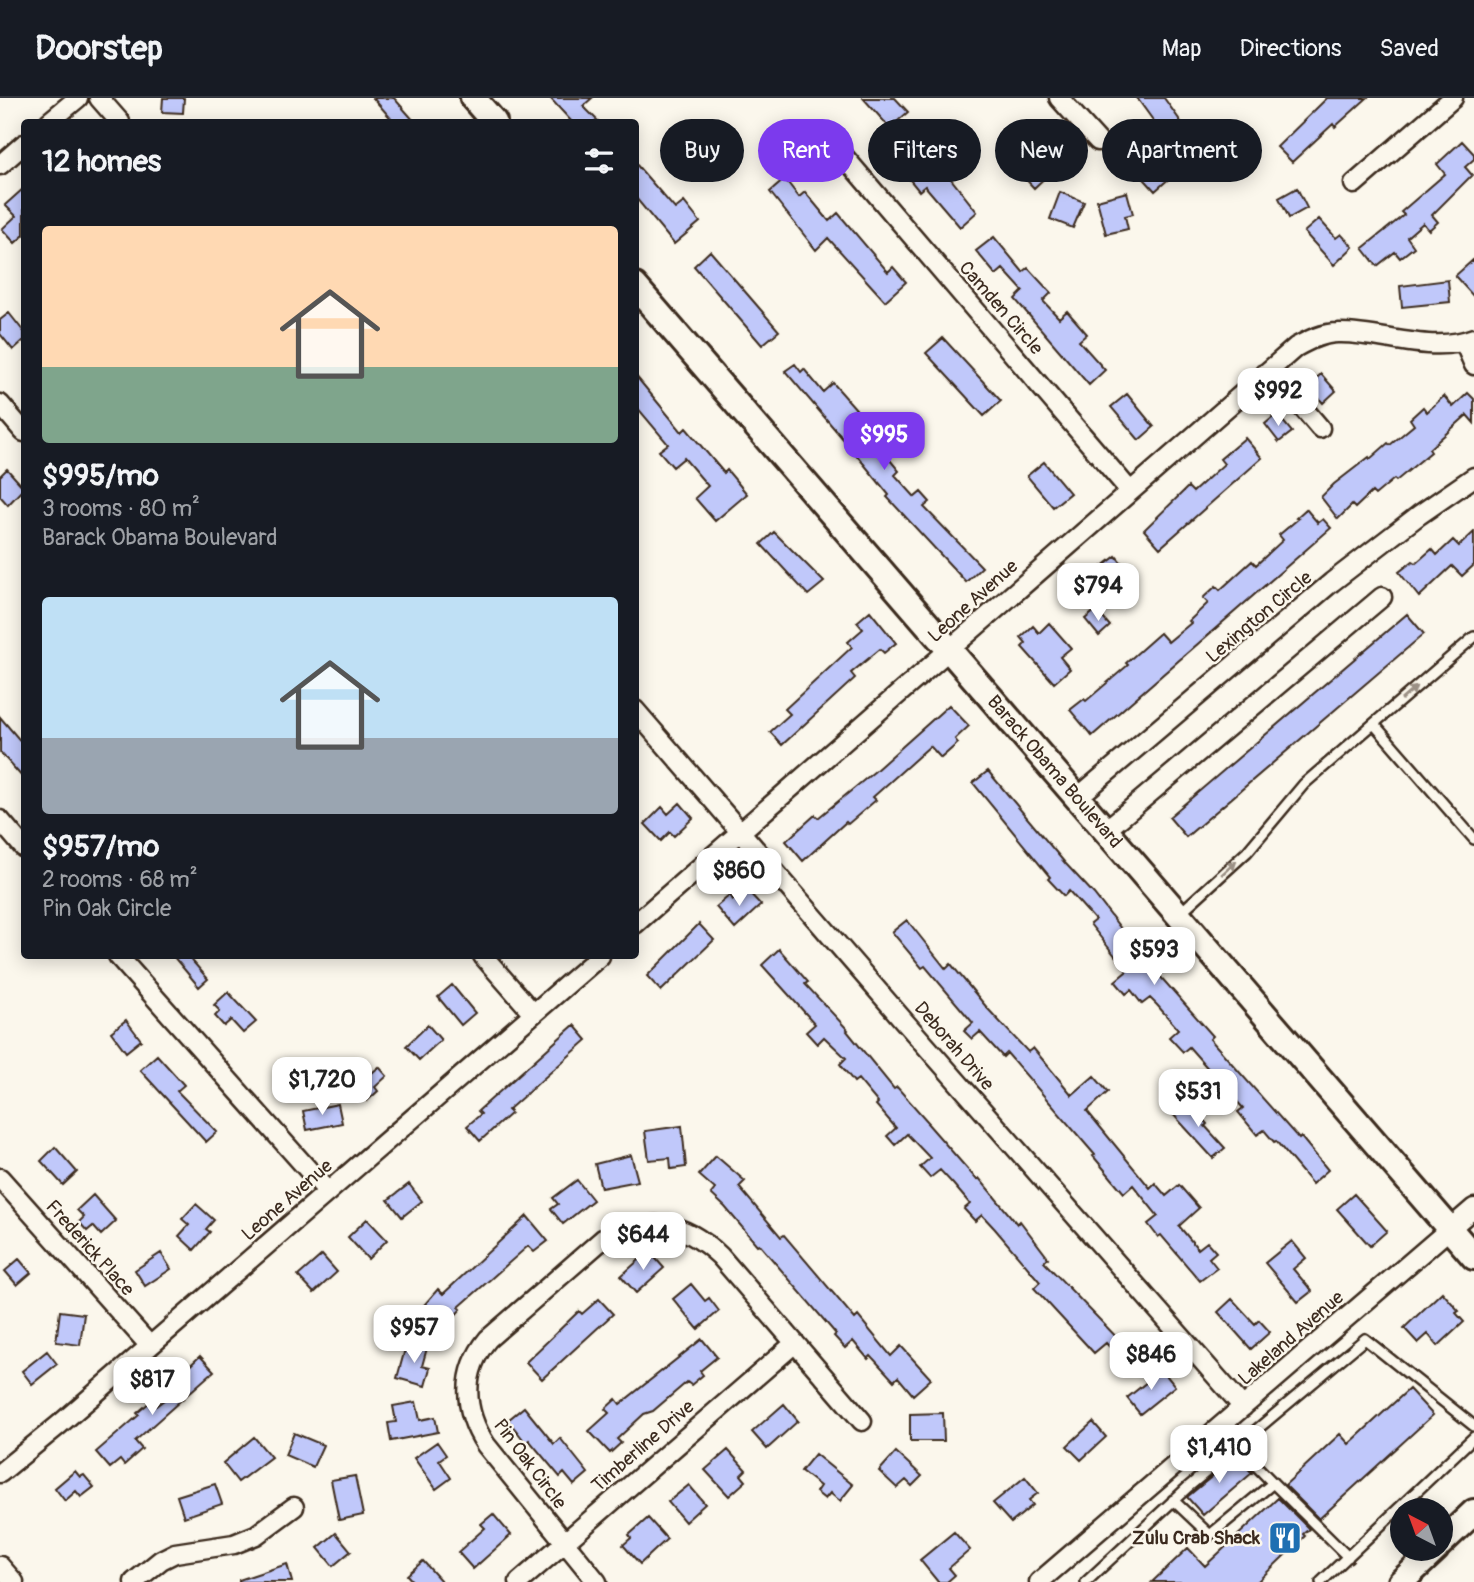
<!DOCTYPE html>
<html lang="en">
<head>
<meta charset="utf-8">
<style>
  :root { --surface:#171b24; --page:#20242c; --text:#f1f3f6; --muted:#9ea1a6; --line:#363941; --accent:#7c3aed }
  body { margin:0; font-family:Pangolin,sans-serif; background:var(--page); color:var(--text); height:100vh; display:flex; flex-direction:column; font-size:26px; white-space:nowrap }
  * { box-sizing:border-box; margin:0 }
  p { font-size:23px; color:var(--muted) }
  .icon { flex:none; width:38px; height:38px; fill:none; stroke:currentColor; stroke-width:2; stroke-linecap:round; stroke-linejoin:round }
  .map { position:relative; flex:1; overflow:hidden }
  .details { position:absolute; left:21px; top:21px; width:618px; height:840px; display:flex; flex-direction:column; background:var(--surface); border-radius:7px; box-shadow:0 4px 18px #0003 }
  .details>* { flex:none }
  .hud { position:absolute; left:660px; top:21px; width:665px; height:63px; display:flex; gap:14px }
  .needle { width:46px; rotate:319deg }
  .tools { position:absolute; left:1390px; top:1400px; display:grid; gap:14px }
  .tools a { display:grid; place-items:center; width:63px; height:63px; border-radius:50%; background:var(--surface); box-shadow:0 4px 18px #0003; font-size:35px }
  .price { position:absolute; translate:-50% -60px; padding:0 16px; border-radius:14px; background:#fff; color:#222; font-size:23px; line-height:46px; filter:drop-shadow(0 2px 4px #0008) }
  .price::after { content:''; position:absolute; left:50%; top:42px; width:21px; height:16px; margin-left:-10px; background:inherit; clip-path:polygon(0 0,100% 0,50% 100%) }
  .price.selected { background:var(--accent); color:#fff }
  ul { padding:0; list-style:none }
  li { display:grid; align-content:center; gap:14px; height:371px; padding:0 21px }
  li span { display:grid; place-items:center; height:217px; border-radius:7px; color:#555 }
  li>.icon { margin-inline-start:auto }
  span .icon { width:126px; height:126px; fill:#fffc; stroke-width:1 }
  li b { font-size:30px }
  h2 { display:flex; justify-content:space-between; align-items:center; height:84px; padding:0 21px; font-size:30px }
  .chip { padding:0 24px; border-radius:32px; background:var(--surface); box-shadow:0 4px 18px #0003; font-size:24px; line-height:63px }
  .chip.selected { background:var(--accent); color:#fff }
  header { display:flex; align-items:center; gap:42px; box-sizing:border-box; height:98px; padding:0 35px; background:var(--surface); border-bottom:2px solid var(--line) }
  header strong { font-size:33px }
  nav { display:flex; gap:38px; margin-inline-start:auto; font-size:24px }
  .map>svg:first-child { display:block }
</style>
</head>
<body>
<header>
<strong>Doorstep</strong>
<nav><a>Map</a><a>Directions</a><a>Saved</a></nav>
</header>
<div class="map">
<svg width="1474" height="1484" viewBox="0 0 1474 1484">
  <rect width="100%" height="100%" fill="#fbf7ec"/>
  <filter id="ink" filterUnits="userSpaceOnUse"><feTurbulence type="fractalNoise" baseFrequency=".0143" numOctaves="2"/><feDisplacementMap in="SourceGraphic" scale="14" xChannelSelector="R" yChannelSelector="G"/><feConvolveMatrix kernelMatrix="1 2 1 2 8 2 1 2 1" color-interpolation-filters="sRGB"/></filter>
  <g filter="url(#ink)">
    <path fill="#c0c8fa" stroke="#3b2a1e" stroke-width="2" d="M163 0H184L183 15 162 14Z
      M373 0H394L415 24H394Z
      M550 0H592L583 8 599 24H572Z
      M863 0H895L908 14 890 30Z
      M1137 0H1164L1186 31 1168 43Z
      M1327 0H1367L1335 29 1333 26 1292 64 1277 49Z
      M1462 43 1474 56V61L1465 69 1472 77 1432 117 1438 124 1429 132 1423 125 1407 139 1414 149 1400 160 1395 154 1377 168 1363 150 1404 117 1401 114 1445 76 1437 66Z
      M1023 44 1050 75 1034 90 1006 60Z
      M925 48 977 114 960 129 925 88 919 93 906 77 909 75 902 67Z
      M1164 52 1180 71 1155 93 1138 74Z
      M635 65 675 111 684 104 700 124 674 146 635 99Z
      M785 81 799 99 805 94 829 123 838 115 888 174 893 169 906 184 885 203 828 140 816 152 770 94Z
      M24 90V137L15 145 2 131 16 118 5 107Z
      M1297 90 1307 110 1289 120 1279 100Z
      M1060 94 1084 104 1073 130 1050 121Z
      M1127 94 1133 116 1125 118 1128 131 1106 136 1097 102Z
      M1319 121 1336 140 1341 136 1353 149 1334 167 1304 134Z
      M994 139 1023 174 1028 170 1051 195 1043 203 1059 220 1067 213 1087 236 1079 243 1105 272 1089 287 1015 201 1023 193 1003 171 996 177 976 153Z
      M710 153 779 233 762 247 694 168Z
      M1474 161V199L1455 178Z
      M1448 182 1450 204 1402 209 1400 188Z
      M9 215 24 234V242L13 252 0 236V222Z
      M943 240 1001 303 984 318 926 255Z
      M795 266 801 274 804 271 823 294 833 285 856 311 850 317 868 335 899 373 895 377 915 399 921 394 930 404 924 409 982 469 966 484 887 399 889 397 850 349 785 273Z
      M1321 276 1336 293 1323 305 1308 288Z
      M635 277 682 334 686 330 724 375 727 372 747 396 715 423 695 400 708 388 684 360 673 369 659 353 668 346 635 307Z
      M1468 295 1474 301V325L1467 317 1429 351 1431 354 1396 383 1394 381 1375 397 1372 394 1355 410 1352 407 1338 421 1321 399 1334 386 1369 359 1370 361 1388 345 1390 347 1414 327 1410 321 1423 309 1427 314 1444 298 1453 309Z
      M1127 296 1154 329 1139 342 1111 309Z
      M1277 316 1292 334 1279 344 1265 326Z
      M1245 340 1262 360 1160 450 1144 432 1188 389 1193 394 1224 366 1220 361Z
      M1044 364 1070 395 1053 409 1027 378Z
      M7 371 24 390 8 407 0 398V378Z
      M1306 411 1318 425 1323 421 1331 430 1092 638 1070 612 1084 601 1086 603 1128 567 1126 565 1160 535 1168 544 1191 525 1189 523 1208 505 1203 500 1216 488 1220 492 1252 463 1256 467 1283 442 1279 437 1298 421 1296 420Z
      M774 434 824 484 808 497 761 446Z
      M1474 434V467L1462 478 1452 468 1419 499 1399 474 1413 463 1416 465 1432 451 1437 457 1453 442 1459 448Z
      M1116 458 1129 474 1116 485 1102 469Z
      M1096 512 1110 528 1099 538 1085 521Z
      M870 513 896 545 884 555 880 551 851 575 855 580 782 647 770 634 790 616 785 611 852 549 848 544 863 531 857 524Z
      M1407 516 1424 536 1186 739 1169 719Z
      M1049 525 1071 550 1060 559 1070 571 1054 585 1022 549 1026 545 1021 539 1033 528 1039 535Z
      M949 607 969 628 955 641 958 645 941 660 930 648 873 699 876 702 848 726 846 724 803 763 786 743 815 717 818 720 875 673Z
      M0 619 24 647V681L0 654Z
      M988 673 1065 765 1094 796 1143 859 1213 938 1210 941 1299 1041 1301 1039 1328 1072 1312 1086 1276 1043 1274 1044 1264 1032 1257 1037 1238 1014 1243 1010 1222 987 1211 997 1199 985 1211 974 1189 949 1183 954 1169 939 1178 931 1157 907 1150 900 1142 906 1131 892 1126 896 1115 883 1127 873 1090 826 1095 822 1069 793 1064 798 1048 781 1050 779 973 685Z
      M680 705 693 720 674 738 670 734 661 743 645 726 662 709 668 716Z
      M745 790 761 807 735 831 716 809 730 797 733 802Z
      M907 822 946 871 951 866 988 911 1028 954 1033 950 1072 997 1094 978 1108 994 1087 1013 1150 1090 1155 1085 1166 1098 1179 1087 1199 1110 1179 1128 1198 1151 1207 1144 1216 1154 1209 1160 1217 1170 1200 1183 1161 1137 1158 1139 1148 1126 1158 1118 1133 1087 1124 1095 1093 1058 1095 1057 1007 955 1003 959 980 934 972 941 964 933 973 925 925 868 922 870 892 834Z
      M699 826 714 842 661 893 647 878Z
      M779 851 808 884 805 886 848 932 847 933 894 991 897 989 928 1024 927 1025 977 1082 979 1080 1017 1126 1020 1123 1048 1160 1044 1164 1125 1248 1116 1256 1106 1245 1094 1255 1034 1190 1040 1184 995 1131 982 1117 975 1123 964 1111 970 1106 953 1086 940 1072 930 1080 920 1069 930 1060 907 1036 895 1047 887 1038 896 1030 876 1007 878 1005 858 981 854 984 840 966 846 960 824 939 817 946 806 934 815 926 762 867Z
      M173 858H188L208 881 199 889Z
      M452 887 475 915 461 927 438 899Z
      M228 894 256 924 243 935 231 922 224 928 215 918 220 913 214 907Z
      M126 922 141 942 126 954 111 934Z
      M428 927 441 942 419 962 406 948Z
      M574 927 587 942 508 1012 511 1015 480 1043 467 1028 481 1016 478 1013Z
      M157 957 184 987 177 993 217 1034 206 1044 140 972Z
      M379 969 387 978 375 989 378 993 367 1003 355 989Z
      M1183 1003 1190 1011 1193 1009 1207 1026 1205 1028 1225 1050 1213 1060 1171 1014Z
      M338 1006 342 1025 307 1032 303 1013Z
      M682 1028 686 1069 671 1071 670 1060 649 1062 645 1033Z
      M55 1049 77 1074 63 1087 41 1063Z
      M631 1057 638 1083 601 1090 595 1066Z
      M716 1058 745 1083 739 1089 781 1139 784 1137 855 1221 858 1218 891 1258 901 1248 931 1281 913 1297 898 1279 894 1283 871 1258 868 1261 853 1243 845 1250 834 1238 836 1236 759 1146 757 1147 725 1109 711 1096 715 1091 699 1077Z
      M577 1082 593 1102 563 1126 551 1111 558 1106 553 1100Z
      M409 1086 422 1103 402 1119 388 1102Z
      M1354 1096 1387 1133 1370 1148 1337 1111Z
      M93 1097 116 1123 101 1137 93 1128 87 1133 79 1124 84 1119 77 1112Z
      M196 1106 214 1122 206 1131 210 1134 194 1152 179 1138 189 1127 182 1121Z
      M527 1118 548 1143 534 1154 528 1148 459 1209 461 1211 450 1223 444 1217 430 1235 413 1220 438 1191 443 1196Z
      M367 1121 387 1142 368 1161 348 1139Z
      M1292 1143 1306 1160 1293 1171 1312 1193 1298 1204 1265 1165Z
      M649 1153 664 1170 636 1195 621 1178Z
      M161 1155 171 1171 145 1188 135 1172Z
      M322 1157 337 1174 314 1195 298 1178Z
      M19 1161 31 1175 17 1187 5 1173Z
      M691 1186 705 1203 709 1200 719 1213 698 1231 673 1201Z
      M1442 1194 1459 1213 1456 1215 1464 1224 1438 1248 1428 1236 1418 1245 1404 1230Z
      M599 1201 613 1216 542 1281 526 1264 579 1213 582 1216Z
      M1232 1201 1255 1226 1259 1222 1270 1234 1251 1251 1218 1214Z
      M60 1213 84 1216 80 1247 56 1244Z
      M702 1241 717 1259 700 1273 703 1277 691 1287 687 1284 653 1313 644 1316 617 1341 621 1345 610 1355 589 1333 609 1315 605 1311 616 1301 620 1306Z
      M407 1244 427 1250 422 1268 430 1270 425 1288 397 1280Z
      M47 1253 57 1266 32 1286 22 1273Z
      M200 1258 214 1273 135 1343 142 1351 124 1367 120 1362 110 1370 96 1354 139 1317 137 1315 151 1303 156 1308 182 1288 176 1281Z
      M1162 1272 1175 1288 1140 1316 1127 1300Z
      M1409 1291 1433 1317 1319 1421 1285 1387 1340 1336 1349 1346Z
      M416 1304 420 1322 435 1319 438 1334 391 1343 388 1325 396 1324 393 1308Z
      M784 1306 798 1323 767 1351 752 1334Z
      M524 1309 554 1346 560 1340 588 1375 574 1387 564 1375 560 1379 529 1342 526 1345 508 1322Z
      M943 1315 944 1343H910V1316Z
      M1093 1324 1106 1339 1081 1362 1067 1348Z
      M294 1335 323 1347 313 1369 285 1357Z
      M254 1339 271 1359 238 1384 223 1365Z
      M437 1344 446 1357 439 1362 451 1380 436 1391 414 1360Z
      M728 1352 746 1372 741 1377 746 1383 729 1398 705 1372Z
      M896 1354 922 1378 912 1388 906 1382 897 1390 879 1373Z
      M815 1356 853 1387 840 1403 830 1395 825 1401 816 1394 820 1388 801 1373Z
      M1237 1358 1252 1375 1203 1417 1187 1399Z
      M75 1373 80 1379 84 1377 94 1389 81 1399 76 1393 65 1403 55 1390Z
      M355 1378 363 1417 339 1422 331 1382Z
      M1025 1379 1038 1395 1029 1402 1033 1407 1011 1425 993 1405Z
      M215 1386 222 1406 184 1419 177 1398Z
      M689 1387 705 1406 685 1424 668 1404Z
      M1278 1400 1309 1431 1303 1436 1305 1438 1257 1484H1152L1188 1450 1205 1468Z
      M493 1416 511 1437 473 1471 458 1454 485 1430 481 1426Z
      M648 1420 667 1441 640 1466 623 1447 631 1440 629 1437Z
      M954 1434 970 1452 949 1470 955 1477 947 1484H938L920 1462Z
      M336 1435 351 1453 333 1468 318 1450Z
      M423 1463 442 1484H413L407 1477Z
      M287 1466 292 1484H239V1482Z"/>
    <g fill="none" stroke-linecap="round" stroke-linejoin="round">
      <defs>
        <path id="lane" d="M1374 626 1474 741
          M1180 815 1247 754 1304 686 1474 539
          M1237 1348 1273 1385
          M1173 1402 1210 1437 1273 1385 1348 1459
          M1086 1484 1188 1389 1365 1241 1474 1328
          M1321 1484 1474 1339"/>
        <path id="street" d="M99 0 120 24
          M1059 0 1098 43
          M49 24 78 0
          M841 55 1130 393
          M0 67 24 46
          M1354 86 1453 0
          M1464 244 1474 267
          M1264 276 1303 310 1320 330
          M0 306 24 334
          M635 612 904 923 1243 1309
          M1077 700 1332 484 1419 417 1474 379
          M0 722 24 750
          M1106 732 1382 499
          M635 826 1296 249C1309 242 1323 235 1338 235 1383 234 1430 257 1474 240
          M118 858 328 1094
          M483 858 533 915
          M0 1080 150 1248
          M0 1375 60 1326 600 858
          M0 1468 14 1484
          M134 1484 161 1462 175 1455 234 1446 256 1437 294 1409
          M519 1484 795 1245
          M597 1484 486 1347C463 1312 461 1274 488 1241L603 1141C650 1119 682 1122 720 1158L862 1323
          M1039 1484 1474 1110"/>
        <g id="secondary">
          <path d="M473 0 494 24"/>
          <path id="s1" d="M635 188 1474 1159"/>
          <path d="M1440 1446 1474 1414"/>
          <path d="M1401 1484 1436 1451"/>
        </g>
      </defs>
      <use href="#lane" stroke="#3b2a1e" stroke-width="14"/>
      <use href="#street" stroke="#3b2a1e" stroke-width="23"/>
      <use href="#secondary" stroke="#3b2a1e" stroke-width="30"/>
      <use href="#lane" stroke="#fbf7ec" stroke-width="9"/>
      <use href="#street" stroke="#fbf7ec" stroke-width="18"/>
      <use href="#secondary" stroke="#fbf7ec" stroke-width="24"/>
    </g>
    <defs><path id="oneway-solid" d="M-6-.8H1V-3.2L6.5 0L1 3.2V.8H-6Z" transform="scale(1.75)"/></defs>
    <g fill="#9b9085">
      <use href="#oneway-solid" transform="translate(1409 595) rotate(-41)"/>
      <use href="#oneway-solid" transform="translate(1229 770) rotate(-42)"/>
    </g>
  </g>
  <defs>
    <symbol id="restaurant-square" viewBox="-11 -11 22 22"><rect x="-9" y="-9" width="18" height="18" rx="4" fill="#1f6fb2" stroke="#fbf7ec"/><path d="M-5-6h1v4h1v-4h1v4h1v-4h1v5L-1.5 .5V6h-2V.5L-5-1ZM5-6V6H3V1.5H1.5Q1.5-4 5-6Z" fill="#fff"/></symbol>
  </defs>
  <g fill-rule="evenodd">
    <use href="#restaurant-square" x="1266" y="1421" width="38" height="38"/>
  </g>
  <g text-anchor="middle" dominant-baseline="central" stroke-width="5" stroke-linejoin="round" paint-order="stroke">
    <g font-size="19" fill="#3b2a1e" stroke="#fbf7ec">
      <text transform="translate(1001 210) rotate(49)">Camden Circle</text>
      <text transform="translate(973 503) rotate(-42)">Leone Avenue</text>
      <text transform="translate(1259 519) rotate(-40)">Lexington Circle</text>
      <text stroke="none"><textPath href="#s1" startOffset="642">Barack Obama Boulevard</textPath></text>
      <text transform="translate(954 948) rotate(49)">Deborah Drive</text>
      <text transform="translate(287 1102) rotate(-41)">Leone Avenue</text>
      <text transform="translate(90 1150) rotate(48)">Frederick Place</text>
      <text transform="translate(1291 1240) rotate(-41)">Lakeland Avenue</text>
      <text transform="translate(643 1348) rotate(-41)">Timberline Drive</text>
      <text transform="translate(530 1366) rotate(53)">Pin Oak Circle</text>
    </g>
    <g font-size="19" font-weight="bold" fill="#3b2a1e" stroke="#fbf7ec" text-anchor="end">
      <text x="1260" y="1440">Zulu Crab Shack</text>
    </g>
  </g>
</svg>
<div class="tools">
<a><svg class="needle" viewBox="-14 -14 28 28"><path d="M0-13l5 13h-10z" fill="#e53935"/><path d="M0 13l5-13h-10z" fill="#9ea1a6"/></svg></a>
</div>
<b class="price" style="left:1278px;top:330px">$992</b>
<b class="price selected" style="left:884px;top:374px">$995</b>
<b class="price" style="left:1098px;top:525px">$794</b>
<b class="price" style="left:739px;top:810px">$860</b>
<b class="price" style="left:1154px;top:889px">$593</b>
<b class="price" style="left:322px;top:1019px">$1,720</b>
<b class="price" style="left:1198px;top:1031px">$531</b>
<b class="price" style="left:643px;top:1174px">$644</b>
<b class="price" style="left:414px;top:1267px">$957</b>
<b class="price" style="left:1151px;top:1294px">$846</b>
<b class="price" style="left:152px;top:1319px">$817</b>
<b class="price" style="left:1219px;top:1387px">$1,410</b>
<div class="hud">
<a class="chip">Buy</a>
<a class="chip selected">Rent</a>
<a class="chip">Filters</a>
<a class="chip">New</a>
<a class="chip">Apartment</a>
</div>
<section class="details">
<h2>12 homes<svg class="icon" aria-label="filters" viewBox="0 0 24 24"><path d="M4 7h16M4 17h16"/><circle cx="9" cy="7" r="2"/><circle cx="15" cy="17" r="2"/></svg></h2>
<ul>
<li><span style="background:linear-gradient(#ffd9b3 65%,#7fa58c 0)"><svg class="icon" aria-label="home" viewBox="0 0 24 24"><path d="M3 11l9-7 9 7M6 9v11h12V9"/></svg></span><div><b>$995/mo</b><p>3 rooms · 80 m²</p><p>Barack Obama Boulevard</p></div></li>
<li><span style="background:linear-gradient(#bfe0f5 65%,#9aa5b1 0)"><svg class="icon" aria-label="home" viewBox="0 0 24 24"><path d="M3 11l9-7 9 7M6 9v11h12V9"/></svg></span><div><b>$957/mo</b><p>2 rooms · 68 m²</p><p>Pin Oak Circle</p></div></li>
</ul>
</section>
</div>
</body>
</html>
